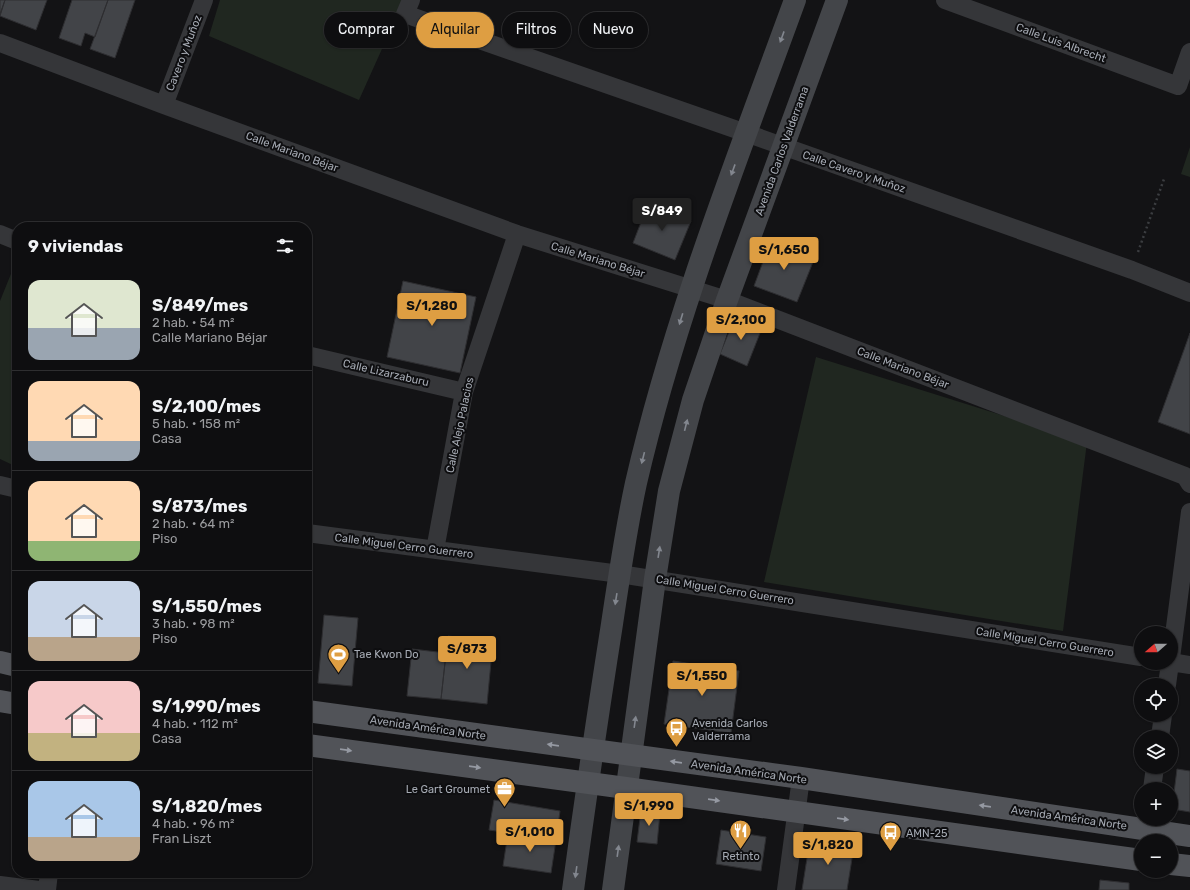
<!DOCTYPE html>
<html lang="es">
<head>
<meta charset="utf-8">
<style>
  :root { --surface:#0e0e10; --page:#171719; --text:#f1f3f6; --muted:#9b9c9f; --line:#2e2e30; --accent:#de9e42 }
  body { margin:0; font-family:Rubik,sans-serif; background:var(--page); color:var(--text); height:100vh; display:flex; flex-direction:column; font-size:15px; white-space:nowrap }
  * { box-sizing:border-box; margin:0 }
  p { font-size:13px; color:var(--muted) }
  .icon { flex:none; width:22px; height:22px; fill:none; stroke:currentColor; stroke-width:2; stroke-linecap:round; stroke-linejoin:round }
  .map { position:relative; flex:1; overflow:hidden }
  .details { position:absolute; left:12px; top:222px; width:300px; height:656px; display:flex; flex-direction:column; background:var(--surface); border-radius:16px; box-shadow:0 1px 3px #0004,0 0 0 1px var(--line) }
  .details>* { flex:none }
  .hud { position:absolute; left:324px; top:12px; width:380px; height:36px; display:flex; gap:8px }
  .needle { width:26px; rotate:250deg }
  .buttons { position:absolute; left:1134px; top:626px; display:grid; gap:8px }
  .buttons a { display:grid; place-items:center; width:44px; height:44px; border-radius:50%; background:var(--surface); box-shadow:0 1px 3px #0004,0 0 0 1px var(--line); font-size:20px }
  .price { position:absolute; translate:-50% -34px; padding:0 9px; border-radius:4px; background:var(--accent); color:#111; font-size:13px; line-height:26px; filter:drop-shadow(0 1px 2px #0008) }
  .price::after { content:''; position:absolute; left:50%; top:24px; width:12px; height:9px; margin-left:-6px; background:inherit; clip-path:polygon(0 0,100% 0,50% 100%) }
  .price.on { background:#222; color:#fff }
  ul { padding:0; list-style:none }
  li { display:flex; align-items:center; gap:12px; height:100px; padding:0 16px }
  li+li { border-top:1px solid var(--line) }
  li span { display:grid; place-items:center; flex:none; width:112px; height:80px; border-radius:12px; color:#555 }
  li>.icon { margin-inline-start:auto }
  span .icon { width:48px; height:48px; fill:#fffc; stroke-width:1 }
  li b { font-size:17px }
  h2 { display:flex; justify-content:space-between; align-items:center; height:48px; padding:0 16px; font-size:17px }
  .chip { padding:0 14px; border-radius:18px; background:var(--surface); box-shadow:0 1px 3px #0004,0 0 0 1px var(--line); font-size:14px; line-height:36px }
  .chip.on { background:var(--accent); color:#111 }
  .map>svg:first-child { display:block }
</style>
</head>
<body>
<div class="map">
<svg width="1190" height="890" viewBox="0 0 1190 890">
  <rect width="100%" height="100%" fill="#131315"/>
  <path fill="#202720" d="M220 0H404L359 100 209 36Z
    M1190 147V177L1181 174Z
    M17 259V467L0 459V301Z
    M816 357 1087 442 1063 631 764 582Z"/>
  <path fill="#424448" stroke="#2e2e31" d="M0 0H5L0 14Z
    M5 0H47L36 30 0 16Z
    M72 0H108L95 37 85 33 81 46 59 38Z
    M108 0H135L115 58 90 49Z
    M648 204 691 221 675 260 633 243Z
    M771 240 815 257 797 302 754 286Z
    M403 281 476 297 460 373 387 357Z
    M735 317 762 328 747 366 720 354Z
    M1190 333V434L1158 422Z
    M324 615 358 618 352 686 318 683Z
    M448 636 493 641 487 704 441 699Z
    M412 649 446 653 441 699 407 696Z
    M673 661 739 671 731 733 664 724Z
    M1177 769 1190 771V812L1172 809Z
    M494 800 560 811 556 840 489 830Z
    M641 810 660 813 657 844 637 842Z
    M721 830 766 837 761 871 716 864Z
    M508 833 556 840 551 873 503 866Z
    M810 839 854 846 847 890H802Z
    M1100 880 1129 883V890H1099Z"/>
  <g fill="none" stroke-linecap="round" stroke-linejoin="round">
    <path stroke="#3b3d40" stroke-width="2.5" stroke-dasharray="2 3" stroke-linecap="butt" d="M1138 252 1164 179"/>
    <path stroke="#353639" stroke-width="18" d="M411 0 405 14 746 133 1132 270 1190 293
      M945 0 1178 86 1190 52
      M0 43 164 105 517 234 727 300 1185 476 1190 484
      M164 105 204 0
      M0 234 17 241
      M307 355 464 392
      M0 485 17 489
      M307 533 620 574 1141 657
      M435 550 464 392 517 234
      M1171 658 1190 512
      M1171 662 1190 665
      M1167 685 1170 663
      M1160 737 1163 715
      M1152 789 1155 767
      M0 885 39 890
      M47 890 49 873
      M786 890 801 778"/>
    <path stroke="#434549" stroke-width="22" d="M573 890C585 801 598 713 612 624 619 577 626 529 636 483 674 318 737 159 795 0
      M613 890 655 579 669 491 693 400 727 300 837 0"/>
    <path stroke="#515358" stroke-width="22" d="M0 662 17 666
      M0 701 17 704
      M307 711 801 778 1190 836
      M307 745 626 788 1141 860
      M1171 864 1190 866"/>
  </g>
  <defs><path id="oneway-solid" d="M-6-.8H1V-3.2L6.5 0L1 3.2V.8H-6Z"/></defs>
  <g fill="#83878f">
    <use href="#oneway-solid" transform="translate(782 37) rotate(110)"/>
    <use href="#oneway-solid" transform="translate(733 170) rotate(110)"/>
    <use href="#oneway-solid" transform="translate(681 319) rotate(107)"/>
    <use href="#oneway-solid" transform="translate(686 425) rotate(-76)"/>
    <use href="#oneway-solid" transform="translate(643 458) rotate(104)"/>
    <use href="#oneway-solid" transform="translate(659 552) rotate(-81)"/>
    <use href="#oneway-solid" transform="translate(616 599) rotate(99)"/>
    <use href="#oneway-solid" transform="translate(635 722) rotate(-82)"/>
    <use href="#oneway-solid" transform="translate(618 851) rotate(-82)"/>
    <use href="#oneway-solid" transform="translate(576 872) rotate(98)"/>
  </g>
  <g fill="#9599a2">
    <use href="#oneway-solid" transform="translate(553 745) rotate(-172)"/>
    <use href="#oneway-solid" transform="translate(346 750) rotate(8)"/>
    <use href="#oneway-solid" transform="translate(676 762) rotate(-172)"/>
    <use href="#oneway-solid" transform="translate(475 767) rotate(8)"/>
    <use href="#oneway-solid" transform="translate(714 800) rotate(8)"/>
    <use href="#oneway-solid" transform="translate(985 806) rotate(-172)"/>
    <use href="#oneway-solid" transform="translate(843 819) rotate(8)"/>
  </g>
  <defs>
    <symbol id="stadium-pin" viewBox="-11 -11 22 30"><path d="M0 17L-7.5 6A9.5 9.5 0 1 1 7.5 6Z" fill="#de9e42" stroke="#0e0e10"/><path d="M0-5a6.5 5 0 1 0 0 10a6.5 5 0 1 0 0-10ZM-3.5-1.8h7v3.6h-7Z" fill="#fff"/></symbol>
    <symbol id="bus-pin" viewBox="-11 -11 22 30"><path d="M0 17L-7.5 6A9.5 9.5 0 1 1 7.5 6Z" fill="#de9e42" stroke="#0e0e10"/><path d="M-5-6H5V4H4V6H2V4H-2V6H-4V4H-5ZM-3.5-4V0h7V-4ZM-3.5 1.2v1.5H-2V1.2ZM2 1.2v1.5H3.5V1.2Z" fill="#fff"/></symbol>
    <symbol id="office-pin" viewBox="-11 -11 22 30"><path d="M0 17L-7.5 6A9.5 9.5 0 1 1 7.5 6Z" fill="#de9e42" stroke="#0e0e10"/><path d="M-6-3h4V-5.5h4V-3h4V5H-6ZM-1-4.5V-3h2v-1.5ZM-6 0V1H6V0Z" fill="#fff"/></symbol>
    <symbol id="restaurant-pin" viewBox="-11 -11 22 30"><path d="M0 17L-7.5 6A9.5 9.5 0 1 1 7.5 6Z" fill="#de9e42" stroke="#0e0e10"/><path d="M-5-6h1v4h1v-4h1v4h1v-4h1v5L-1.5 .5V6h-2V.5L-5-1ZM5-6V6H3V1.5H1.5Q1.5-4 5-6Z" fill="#fff"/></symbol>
  </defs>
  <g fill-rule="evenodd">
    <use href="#stadium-pin" x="326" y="642" width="25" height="34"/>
    <use href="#bus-pin" x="664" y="716" width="25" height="34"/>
    <use href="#office-pin" x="492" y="776" width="25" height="34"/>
    <use href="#restaurant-pin" x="728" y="818" width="25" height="34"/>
    <use href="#bus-pin" x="878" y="820" width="25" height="34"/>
  </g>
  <g text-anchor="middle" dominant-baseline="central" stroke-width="4" stroke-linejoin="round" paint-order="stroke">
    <g font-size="11" fill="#a6abb4" stroke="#0e0e10">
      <text transform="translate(1061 43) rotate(20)">Calle Luis Albrecht</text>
      <text transform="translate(184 53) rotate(-69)">Cavero y Muñoz</text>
      <text transform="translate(782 151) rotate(-70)">Avenida Carlos Valderrama</text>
      <text transform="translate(292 152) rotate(20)">Calle Mariano Béjar</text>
      <text transform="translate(854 172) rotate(19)">Calle Cavero y Muñoz</text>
      <text transform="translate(598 260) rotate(17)">Calle Mariano Béjar</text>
      <text transform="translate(903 368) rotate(21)">Calle Mariano Béjar</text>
      <text transform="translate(386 373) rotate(13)">Calle Lizarzaburu</text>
      <text transform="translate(460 425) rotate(-78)">Calle Alejo Palacios</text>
      <text transform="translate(404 546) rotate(7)">Calle Miguel Cerro Guerrero</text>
      <text transform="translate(725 590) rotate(9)">Calle Miguel Cerro Guerrero</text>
      <text transform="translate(1045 642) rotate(9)">Calle Miguel Cerro Guerrero</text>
      <text transform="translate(428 728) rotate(8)">Avenida América Norte</text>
      <text transform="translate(749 772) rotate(8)">Avenida América Norte</text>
      <text transform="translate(1069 818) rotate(8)">Avenida América Norte</text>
    </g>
    <g font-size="11" fill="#a6abb4" stroke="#0e0e10" text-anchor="start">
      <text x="354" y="654">Tae Kwon Do</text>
      <text x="692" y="723">Avenida Carlos<tspan x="692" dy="13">Valderrama</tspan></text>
      <text x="490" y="789" text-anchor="end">Le Gart Groumet</text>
      <text x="906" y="833">AMN-25</text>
      <text x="741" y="856" text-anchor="middle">Retinto</text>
    </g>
  </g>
</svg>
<div class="buttons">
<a><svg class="needle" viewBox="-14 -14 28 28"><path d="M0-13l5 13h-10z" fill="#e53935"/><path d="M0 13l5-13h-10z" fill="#9b9c9f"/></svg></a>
<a><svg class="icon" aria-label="locate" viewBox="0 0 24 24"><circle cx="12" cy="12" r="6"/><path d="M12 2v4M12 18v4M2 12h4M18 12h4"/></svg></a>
<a><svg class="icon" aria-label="layers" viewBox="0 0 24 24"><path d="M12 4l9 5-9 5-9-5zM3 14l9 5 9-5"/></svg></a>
<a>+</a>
<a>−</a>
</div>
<b class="price on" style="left:662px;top:232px">S/849</b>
<b class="price" style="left:784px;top:271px">S/1,650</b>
<b class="price" style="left:432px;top:327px">S/1,280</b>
<b class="price" style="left:741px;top:341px">S/2,100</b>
<b class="price" style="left:467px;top:670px">S/873</b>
<b class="price" style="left:702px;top:697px">S/1,550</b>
<b class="price" style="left:649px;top:827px">S/1,990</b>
<b class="price" style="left:530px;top:853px">S/1,010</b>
<b class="price" style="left:828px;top:866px">S/1,820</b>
<div class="hud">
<a class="chip">Comprar</a>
<a class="chip on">Alquilar</a>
<a class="chip">Filtros</a>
<a class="chip">Nuevo</a>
</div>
<section class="details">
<h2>9 viviendas<svg class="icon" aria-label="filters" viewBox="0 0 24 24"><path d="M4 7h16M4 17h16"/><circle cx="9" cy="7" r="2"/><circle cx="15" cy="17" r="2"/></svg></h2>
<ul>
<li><span style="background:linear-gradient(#dfe7d0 60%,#9aa5b1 0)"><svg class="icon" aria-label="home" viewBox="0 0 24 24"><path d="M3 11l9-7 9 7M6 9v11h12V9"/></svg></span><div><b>S/849/mes</b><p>2 hab. · 54 m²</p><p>Calle Mariano Béjar</p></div></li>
<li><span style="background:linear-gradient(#ffd9b3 75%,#9aa5b1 0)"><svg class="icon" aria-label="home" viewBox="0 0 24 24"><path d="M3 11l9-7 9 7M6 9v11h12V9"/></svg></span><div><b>S/2,100/mes</b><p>5 hab. · 158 m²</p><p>Casa</p></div></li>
<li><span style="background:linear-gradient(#ffd9b3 75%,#8fb573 0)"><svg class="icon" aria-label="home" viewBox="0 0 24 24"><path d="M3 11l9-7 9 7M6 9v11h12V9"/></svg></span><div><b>S/873/mes</b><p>2 hab. · 64 m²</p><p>Piso</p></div></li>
<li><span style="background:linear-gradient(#c9d6e8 70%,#b9a48a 0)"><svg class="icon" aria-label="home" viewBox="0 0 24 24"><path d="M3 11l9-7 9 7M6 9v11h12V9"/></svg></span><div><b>S/1,550/mes</b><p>3 hab. · 98 m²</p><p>Piso</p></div></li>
<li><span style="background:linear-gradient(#f6c9c9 65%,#c2b280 0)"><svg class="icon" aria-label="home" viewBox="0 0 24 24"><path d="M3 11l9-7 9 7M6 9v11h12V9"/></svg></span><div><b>S/1,990/mes</b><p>4 hab. · 112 m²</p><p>Casa</p></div></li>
<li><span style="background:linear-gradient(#a9c7e8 70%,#b9a48a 0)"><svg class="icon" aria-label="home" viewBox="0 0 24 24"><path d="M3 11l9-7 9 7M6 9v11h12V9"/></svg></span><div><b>S/1,820/mes</b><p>4 hab. · 96 m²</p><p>Fran Liszt</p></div></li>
</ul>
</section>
</div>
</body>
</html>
